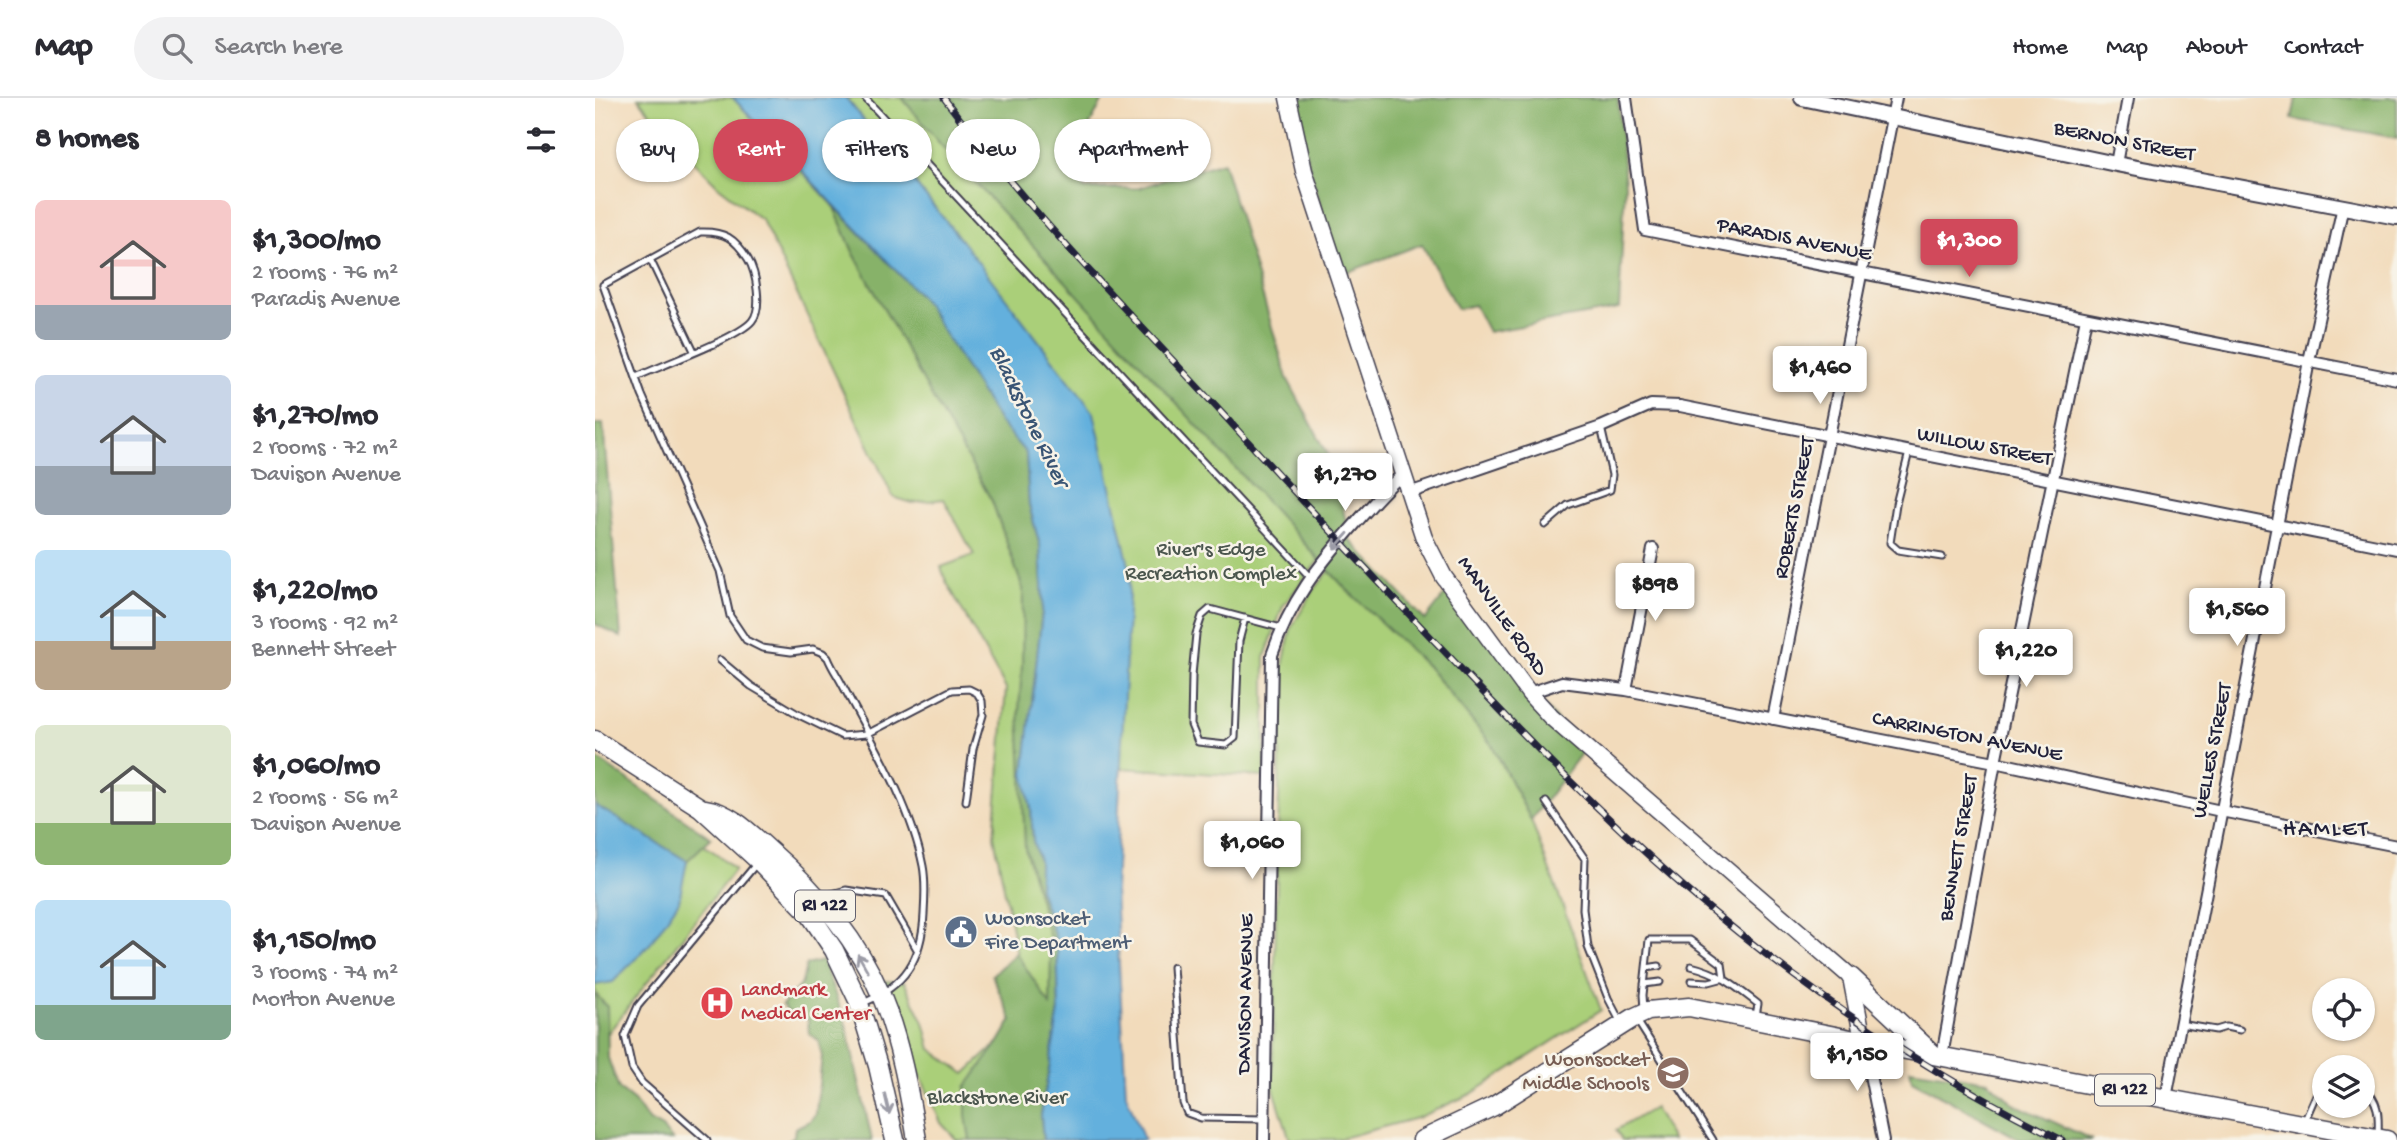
<!DOCTYPE html>
<html lang="en">
<head>
<meta charset="utf-8">
<style>
  :root { --surface:#fff; --page:#f2f2f3; --text:#2b2b33; --muted:#7c7c81; --line:#e1e1e2; --accent:#d1495b }
  body { margin:0; font-family:"Gochi Hand",sans-serif; background:var(--page); color:var(--text); height:100vh; display:flex; flex-direction:column; font-size:26px; white-space:nowrap }
  * { box-sizing:border-box; margin:0 }
  p { font-size:23px; color:var(--muted) }
  .icon { flex:none; width:38px; height:38px; fill:none; stroke:currentColor; stroke-width:2; stroke-linecap:round; stroke-linejoin:round }
  .map { position:relative; flex:1; overflow:hidden }
  .sheet { display:flex; flex-direction:column; background:var(--surface); width:595px }
  .sheet>* { flex:none }
  .hud { position:absolute; left:21px; top:21px; width:665px; height:63px; display:flex; gap:14px }
  .buttons { position:absolute; left:1717px; top:880px; display:grid; gap:14px }
  .buttons a { display:grid; place-items:center; width:63px; height:63px; border-radius:50%; background:var(--surface); box-shadow:0 2px 5px #0004; font-size:35px }
  .price { position:absolute; translate:-50% -60px; padding:0 16px; border-radius:7px; background:#fff; color:#222; font-size:23px; line-height:46px; filter:drop-shadow(0 2px 4px #0008) }
  .price::after { content:''; position:absolute; left:50%; top:42px; width:21px; height:16px; margin-left:-10px; background:inherit; clip-path:polygon(0 0,100% 0,50% 100%) }
  .price.current { background:var(--accent); color:#fff }
  ul { padding:0; list-style:none }
  li { display:flex; align-items:center; gap:21px; height:175px; padding:0 35px }
  li span { display:grid; place-items:center; flex:none; width:196px; height:140px; border-radius:10px; color:#555 }
  li>.icon { margin-inline-start:auto }
  span .icon { width:84px; height:84px; fill:#fffc; stroke-width:1 }
  li b { font-size:30px }
  h2 { display:flex; justify-content:space-between; align-items:center; height:84px; padding:0 35px; font-size:30px }
  .chip { padding:0 24px; border-radius:32px; background:var(--surface); box-shadow:0 2px 5px #0004; font-size:24px; line-height:63px }
  .chip.current { background:var(--accent); color:#fff }
  header { display:flex; align-items:center; gap:42px; box-sizing:border-box; height:98px; padding:0 35px; background:var(--surface); border-bottom:2px solid var(--line) }
  header strong { font-size:33px }
  nav { display:flex; gap:38px; margin-inline-start:auto; font-size:24px }
  .search { width:490px; height:63px; background:var(--page); display:flex; align-items:center; gap:18px; box-sizing:border-box; padding:0 24px; border-radius:38px; color:var(--muted); font-size:26px }
  main { display:flex; flex:1; min-height:0 }
  .map>svg:first-child { display:block }
</style>
</head>
<body>
<header>
<strong>Map</strong>
<div class="search"><svg class="icon" aria-label="search" viewBox="0 0 24 24"><circle cx="10" cy="10" r="6"/><path d="M15 15l6 6"/></svg>Search here</div>
<nav><a>Home</a><a>Map</a><a>About</a><a>Contact</a></nav>
</header>
<main>
<section class="sheet">
<h2>8 homes<svg class="icon" aria-label="filters" viewBox="0 0 24 24"><path d="M4 7h16M4 17h16"/><circle cx="9" cy="7" r="2"/><circle cx="15" cy="17" r="2"/></svg></h2>
<ul>
<li><span style="background:linear-gradient(#f6c9c9 75%,#9aa5b1 0)"><svg class="icon" aria-label="home" viewBox="0 0 24 24"><path d="M3 11l9-7 9 7M6 9v11h12V9"/></svg></span><div><b>$1,300/mo</b><p>2 rooms · 76 m²</p><p>Paradis Avenue</p></div></li>
<li><span style="background:linear-gradient(#c9d6e8 65%,#9aa5b1 0)"><svg class="icon" aria-label="home" viewBox="0 0 24 24"><path d="M3 11l9-7 9 7M6 9v11h12V9"/></svg></span><div><b>$1,270/mo</b><p>2 rooms · 72 m²</p><p>Davison Avenue</p></div></li>
<li><span style="background:linear-gradient(#bfe0f5 65%,#b9a48a 0)"><svg class="icon" aria-label="home" viewBox="0 0 24 24"><path d="M3 11l9-7 9 7M6 9v11h12V9"/></svg></span><div><b>$1,220/mo</b><p>3 rooms · 92 m²</p><p>Bennett Street</p></div></li>
<li><span style="background:linear-gradient(#dfe7d0 70%,#8fb573 0)"><svg class="icon" aria-label="home" viewBox="0 0 24 24"><path d="M3 11l9-7 9 7M6 9v11h12V9"/></svg></span><div><b>$1,060/mo</b><p>2 rooms · 56 m²</p><p>Davison Avenue</p></div></li>
<li><span style="background:linear-gradient(#bfe0f5 75%,#7fa58c 0)"><svg class="icon" aria-label="home" viewBox="0 0 24 24"><path d="M3 11l9-7 9 7M6 9v11h12V9"/></svg></span><div><b>$1,150/mo</b><p>3 rooms · 74 m²</p><p>Morton Avenue</p></div></li>
</ul>
</section>
<div class="map">
<svg width="1802" height="1042" viewBox="0 0 1802 1042">
  <rect width="100%" height="100%" fill="#f7f3e8"/>
  <filter id="ink" filterUnits="userSpaceOnUse"><feTurbulence type="fractalNoise" baseFrequency=".0143" numOctaves="2"/><feDisplacementMap in="SourceGraphic" scale="14" xChannelSelector="R" yChannelSelector="G"/><feConvolveMatrix kernelMatrix="1 2 1 2 8 2 1 2 1" color-interpolation-filters="sRGB"/></filter>
  <filter id="wash" filterUnits="userSpaceOnUse"><feTurbulence type="fractalNoise" baseFrequency=".00686" numOctaves="4" result="noise"/><feDisplacementMap in="SourceGraphic" scale="28" xChannelSelector="R" yChannelSelector="G"/><feGaussianBlur stdDeviation="1.57" result="paint"/><feColorMatrix in="noise" values="0 0 0 0 0 0 0 0 0 0 0 0 0 0 0 0 0 1.4 0 .05"/><feComposite in="paint" operator="in"/></filter>
  <g filter="url(#wash)">
    <rect width="100%" height="100%" fill="#f2dbbb"/>
    <path fill="#aacf79" stroke="#66785a" stroke-width="2" d="M43 0H138L238 107 260 156 397 403 424 479 425 357 431 601 429 676 460 848 455 908 438 1042H362L346 1025 317 959 298 903 289 883 309 884 329 924 336 951 370 976 404 944 417 922 397 877 422 857 399 738 411 591 351 483 346 469 379 457 349 401 317 405 298 399 167 122 123 88 74 38Z
      M251 0H319L724 462 688 508 670 559V679L525 670 535 472 363 138Z
      M734 473 832 568 897 647 936 722 1006 912 876 996 822 1020 743 1041 695 1042 677 985 687 572 696 530 719 492Z
      M0 678 122 756 140 771 0 952Z
      M1059 1010 1077 1042H1027L1021 1032Z"/>
    <path fill="#87b269" stroke="#546a52" stroke-width="2" d="M307 0H509L478 59 489 91 544 90 628 64 692 280 738 366 755 442 830 522 853 493 988 653 936 722 897 647 832 568 750 490 346 47Z
      M695 0H1023L1030 87 1024 211 893 234 879 207 862 211 827 146 745 177Z
      M1701 0H1802V40L1697 21Z
      M238 107 328 201 405 325 431 354 434 407 445 448 448 505 429 676 436 710 438 742 444 763V790L462 845 464 913 446 1017 448 1042H375L371 1018V989L404 944 417 922 397 877 421 855 455 907 456 844 430 750 424 612 427 568 428 491 397 403 337 299 258 154Z
      M0 326H8L26 539 0 526Z
      M0 659 116 740 92 763 0 707Z
      M227 863 250 922 277 1042H194L199 1038 200 1030 215 1023 221 1015 227 958 223 942 214 936 213 921 193 914 187 907 207 885 211 867Z
      M0 895 12 909 13 960 24 991 39 1003 53 1022 67 1030 78 1042H0Z
      M1315 971 1393 983 1419 1006 1498 1042H1426L1317 982Z"/>
    <path fill="#64b0dd" stroke="#43698c" stroke-width="2" d="M138 0H251L363 138 499 315 535 472 520 793 531 996 549 1042H448L446 1017 464 913 462 845 444 790V763L438 742 436 710 429 676 448 505 445 448 434 407 431 355 405 325 328 201Z
      M0 707 92 763 84 803 55 846 18 884 0 887Z"/>
  </g>
  <g filter="url(#ink)">
    <g fill="none" stroke-linecap="round" stroke-linejoin="round">
      <defs>
        <path id="service" d="M270 0 715 479
          M55 161 99 253
          M41 279C65 268 143 240 157 223 168 210 161 174 153 161 140 140 129 133 105 134L8 187 47 297 125 473 135 518 151 542 167 550 196 554 218 551 228 555 233 560C237 570 243 578 248 588 277 643 316 707 328 768 331 783 330 800 329 816 327 861 310 888 268 905
          M1314 354 1301 406 1295 445 1303 452 1347 459
          M950 427 973 407 1015 392 1017 377 1006 329
          M650 520 644 543 640 640 631 647 603 644 596 627 597 577 601 536 607 518 615 511 686 530
          M125 562 156 588 206 618 247 638 272 636 357 592 374 591 382 595 387 603 388 617 378 651 371 703
          M951 704 990 761 988 811 993 849 1013 900 1025 923
          M226 799 251 792 291 798 323 853
          M1096 868C1125 875 1140 888 1163 906L1161 918
          M578 869 588 1005 592 1015 606 1020 670 1021
          M1051 870 1064 868
          M1049 886 1065 884
          M1049 911 1048 897 1054 842H1095L1127 866 1129 880 1114 884 1096 883
          M1041 921 1118 1042
          M1585 926 1621 932 1631 929 1645 932
          M1768 989C1784 1003 1784 1016 1783 1037
          M1710 1022 1721 997 1729 989
          M112 1042 47 985 37 970 30 938 43 908 162 765"/>
        <path id="minor" d="M1031 0 1050 132 1802 281
          M1521 66 1533 0
          M814 395 1006 329 1056 307 1085 308 1802 451
          M1031 592 1058 451
          M934 595 967 584 1031 592 1400 664 1626 713 1802 748
          M1178 621 1301 0
          M1268 942 1288 1042
          M1347 958 1400 664 1491 220
          M1571 1000 1714 263 1748 108
          M669 1042 677 557C695 503 723 468 760 426 776 408 790 391 809 375"/>
        <path id="tertiary" d="M1207 0 1521 66 1802 119"/>
        <path id="secondary" d="M693 0 709 73 829 440 849 479 934 595 956 619 1256 879 1268 942"/>
        <path id="primary" d="M0 642 106 710 164 763 214 815 239 852 263 902 283 968 300 1042
          M110 711C134 714 154 734 172 750 218 790 262 840 286 897 305 942 314 994 322 1042
          M1256 879 1339 957
          M827 1042 899 1008 1040 919 1053 913 1094 909 1311 952 1792 1042"/>
      </defs>
      <use href="#service" stroke="#413e4e" stroke-width="9"/>
      <use href="#minor" stroke="#413e4e" stroke-width="14"/>
      <use href="#tertiary" stroke="#413e4e" stroke-width="18"/>
      <use href="#secondary" stroke="#413e4e" stroke-width="19"/>
      <use href="#primary" stroke="#413e4e" stroke-width="21"/>
      <use href="#service" stroke="#fff" stroke-width="5"/>
      <use href="#minor" stroke="#fff" stroke-width="10"/>
      <use href="#tertiary" stroke="#fff" stroke-width="14"/>
      <use href="#secondary" stroke="#fff" stroke-width="16"/>
      <use href="#primary" stroke="#fff" stroke-width="18"/>
      <defs>
        <path id="rail" d="M349 0C438 120 546 226 646 336 714 410 783 484 852 556 928 637 1005 716 1089 789 1203 888 1332 975 1467 1042"/>
      </defs>
      <use href="#rail" stroke="#22223b" stroke-width="7"/>
      <use href="#rail" stroke="#f7f3e8" stroke-width="4.5" stroke-dasharray="13" stroke-linecap="butt"/>
    </g>
    <defs><path id="oneway-shaft" d="M-6 0H5M1.5-3L5.5 0L1.5 3" fill="none" stroke-width="1.6" stroke-linecap="round" stroke-linejoin="round" transform="scale(1.75)"/></defs>
    <g stroke="#9c9ca7">
      <use href="#oneway-shaft" transform="translate(746 443) rotate(132)"/>
      <use href="#oneway-shaft" transform="translate(268 865) rotate(-120)"/>
      <use href="#oneway-shaft" transform="translate(292 1006) rotate(77)"/>
    </g>
  </g>
  <defs>
    <symbol id="civic-disc" viewBox="-11 -11 22 22"><circle r="9.5" fill="#5c6f8a" stroke="#f7f3e8"/><path d="M-.6-6.5H3V-4.5H.6V-3L4-1V1h2V6H-6V1h2V-1L-.6-3ZM-1.2 2.5V6h2.4V2.5Z" fill="#fff"/></symbol>
    <symbol id="hospital-disc" viewBox="-11 -11 22 22"><circle r="9.5" fill="#e0444e" stroke="#f7f3e8"/><path d="M-5-5h3v3.5h4V-5h3V5h-3V1.5h-4V5h-3Z" fill="#fff"/></symbol>
    <symbol id="school-disc" viewBox="-11 -11 22 22"><circle r="9.5" fill="#8d6e63" stroke="#f7f3e8"/><path d="M0-5L7-2L0 1L-7-2ZM-4 1L0 2.5L4 1V4Q0 6-4 4Z" fill="#fff"/></symbol>
  </defs>
  <g fill-rule="evenodd">
    <use href="#civic-disc" x="347" y="815" width="38" height="38"/>
    <use href="#hospital-disc" x="103" y="886" width="38" height="38"/>
    <use href="#school-disc" x="1059" y="956" width="38" height="38"/>
  </g>
  <g text-anchor="middle" dominant-baseline="central" stroke-width="5" stroke-linejoin="round" paint-order="stroke">
    <g fill="#f7f3e8" stroke="#62616f" stroke-width="2">
      <rect x="200" y="792.5" width="60" height="31" rx="5"/>
      <rect x="1500" y="976.5" width="60" height="31" rx="5"/>
    </g>
    <g font-size="19" font-weight="bold" fill="#22223b">
      <text x="230" y="808">RI 122</text>
      <text x="1530" y="992">RI 122</text>
    </g>
    <g font-size="21" fill="#22223b" stroke="#f7f3e8">
      <text transform="translate(1529 45) rotate(11)">BERNON STREET</text>
      <text transform="translate(1199 143) rotate(11)">PARADIS AVENUE</text>
      <text transform="translate(1389 350) rotate(11)">WILLOW STREET</text>
      <text transform="translate(1201 410) rotate(-79)">ROBERTS STREET</text>
      <text transform="translate(906 519) rotate(55)">MANVILLE ROAD</text>
      <text transform="translate(1372 640) rotate(11)">CARRINGTON AVENUE</text>
      <text transform="translate(1619 653) rotate(-79)">WELLES STREET</text>
      <text transform="translate(1365 750) rotate(-80)">BENNETT STREET</text>
      <text transform="translate(652 896) rotate(-89)">DAVISON AVENUE</text>
    </g>
    <g font-size="21" fill="#4b564e" stroke="#f7f3e8">
      <text x="616" y="453">River's Edge<tspan x="616" dy="24">Recreation Complex</tspan></text>
      <text x="402" y="1001">Blackstone River</text>
    </g>
    <g font-size="21" fill="#4e5e75" stroke="#f7f3e8" text-anchor="start">
      <text x="390" y="822">Woonsocket<tspan x="390" dy="24">Fire Department</tspan></text>
    </g>
    <g font-size="21" fill="#be3a42" stroke="#f7f3e8" text-anchor="start">
      <text x="146" y="893">Landmark<tspan x="146" dy="24">Medical Center</tspan></text>
    </g>
    <g font-size="21" fill="#785e54" stroke="#f7f3e8" text-anchor="end">
      <text x="1054" y="963">Woonsocket<tspan x="1054" dy="24">Middle Schools</tspan></text>
    </g>
    <g font-size="23" font-style="italic" fill="#395474" stroke="#f7f3e8">
      <text transform="translate(433 319) rotate(64)">Blackstone River</text>
    </g>
    <g font-size="23" letter-spacing="2" fill="#22223b" stroke="#f7f3e8">
      <text x="1731" y="732">HAMLET</text>
    </g>
  </g>
</svg>
<div class="buttons">
<a><svg class="icon" aria-label="locate" viewBox="0 0 24 24"><circle cx="12" cy="12" r="6"/><path d="M12 2v4M12 18v4M2 12h4M18 12h4"/></svg></a>
<a><svg class="icon" aria-label="layers" viewBox="0 0 24 24"><path d="M12 4l9 5-9 5-9-5zM3 14l9 5 9-5"/></svg></a>
</div>
<b class="price current" style="left:1374px;top:181px">$1,300</b>
<b class="price" style="left:1225px;top:308px">$1,460</b>
<b class="price" style="left:750px;top:415px">$1,270</b>
<b class="price" style="left:1060px;top:525px">$898</b>
<b class="price" style="left:1642px;top:550px">$1,560</b>
<b class="price" style="left:1431px;top:591px">$1,220</b>
<b class="price" style="left:657px;top:783px">$1,060</b>
<b class="price" style="left:1262px;top:995px">$1,150</b>
<div class="hud">
<a class="chip">Buy</a>
<a class="chip current">Rent</a>
<a class="chip">Filters</a>
<a class="chip">New</a>
<a class="chip">Apartment</a>
</div>
</div>
</main>
</body>
</html>
